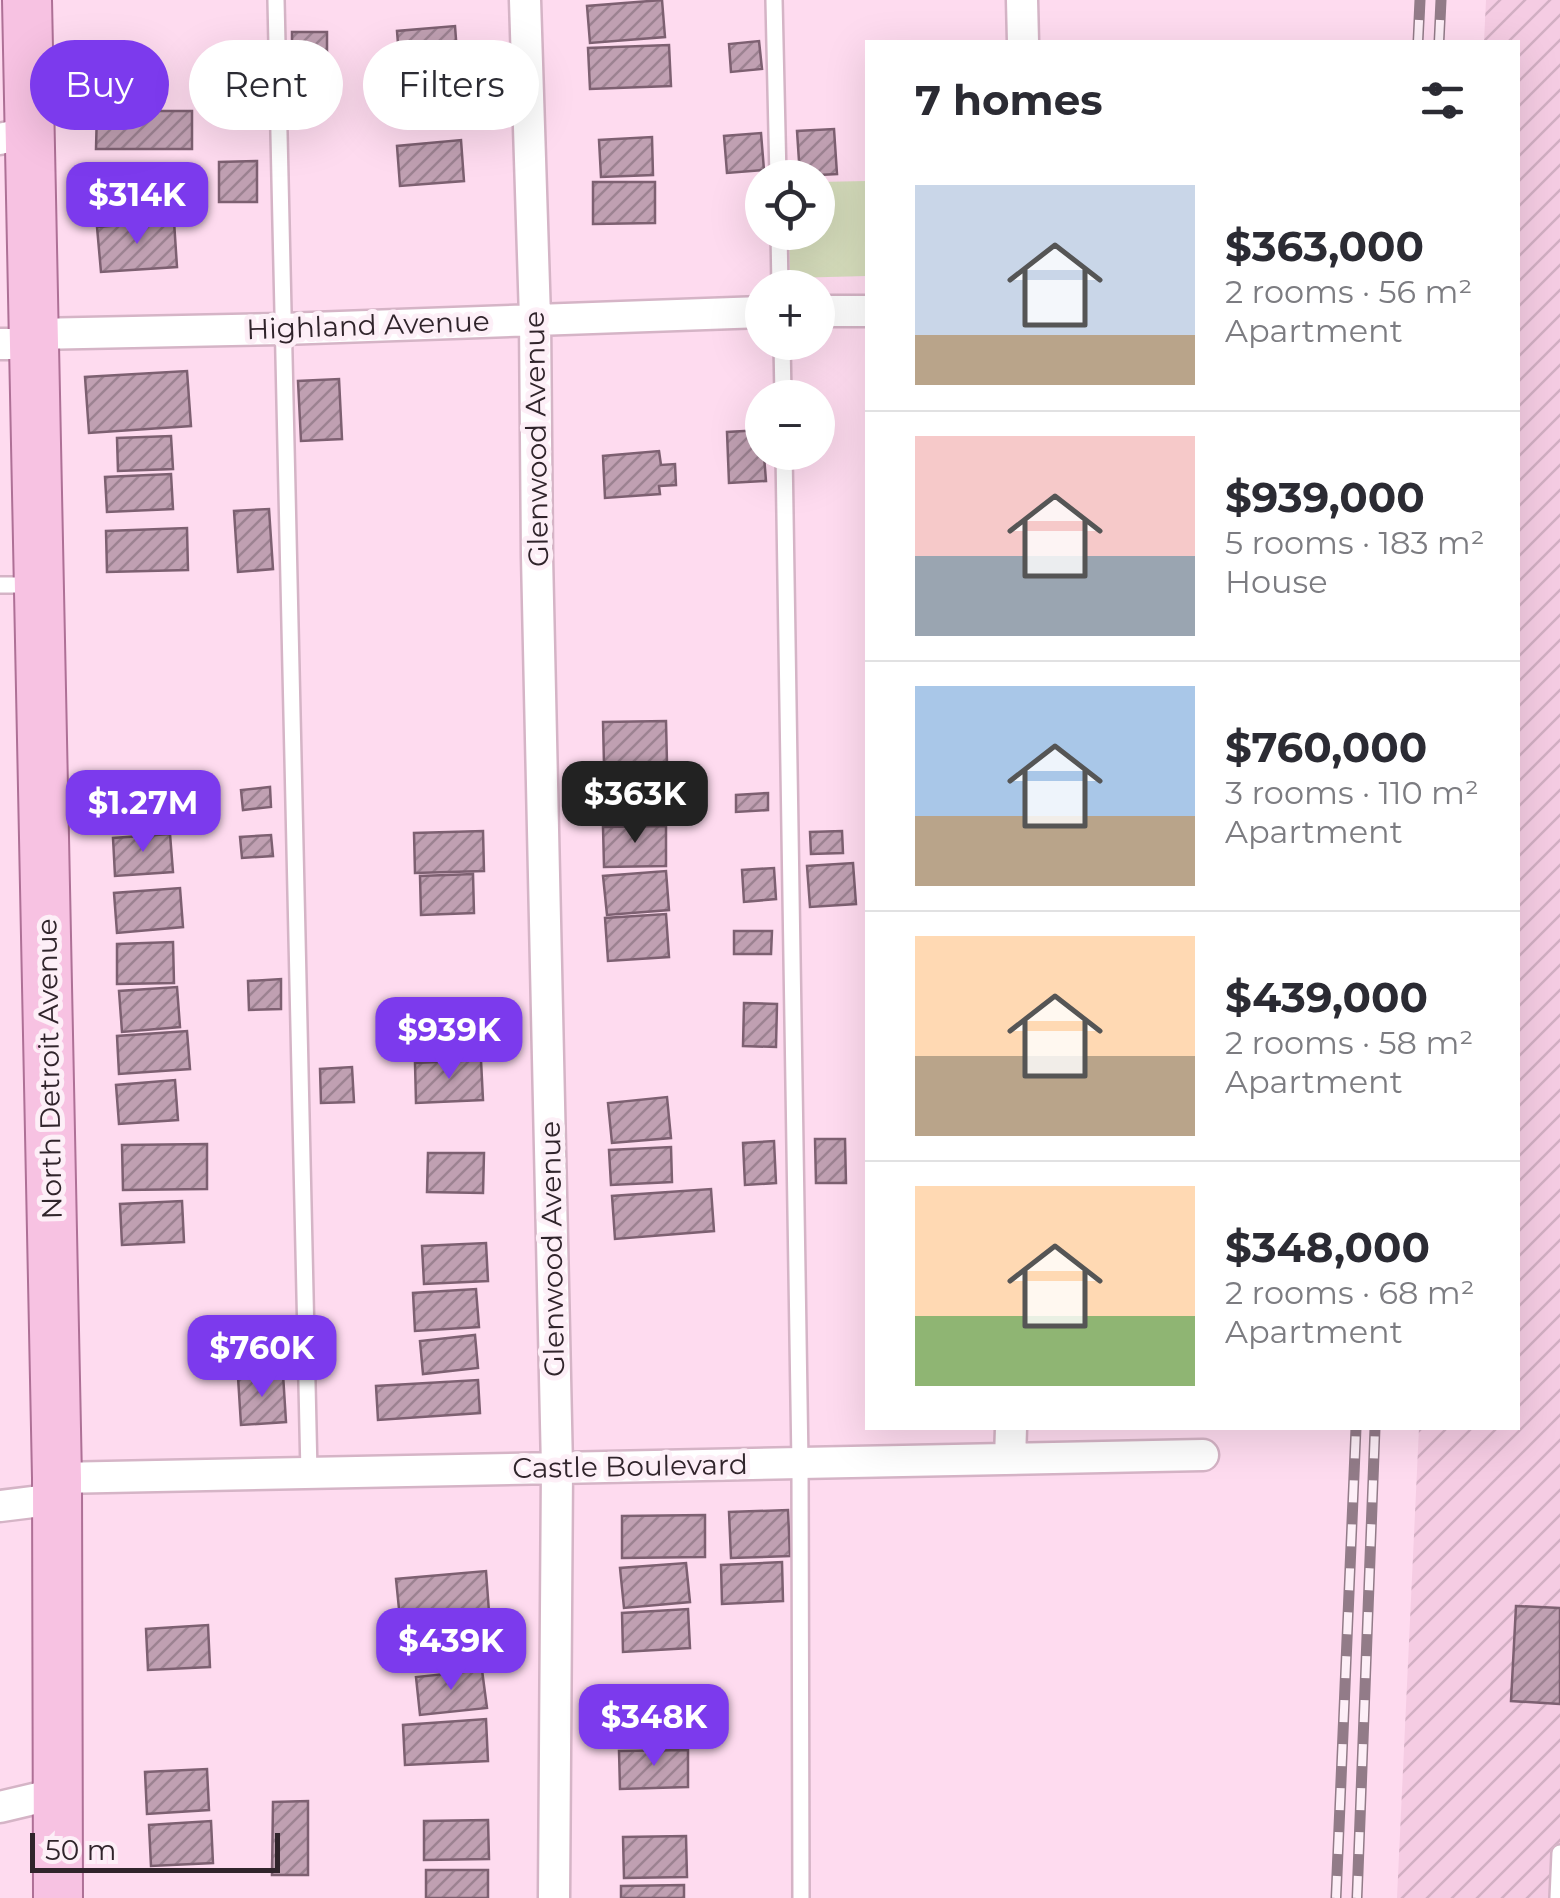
<!DOCTYPE html>
<html lang="en">
<head>
<meta charset="utf-8">
<style>
  :root { --surface:#fff; --page:#f7f7f7; --text:#2b2b33; --muted:#7c7c81; --line:#e1e1e2; --accent:#7c3aed }
  body { margin:0; font-family:Montserrat,sans-serif; background:var(--page); color:var(--text); height:100vh; display:flex; flex-direction:column; font-size:38px; white-space:nowrap }
  * { box-sizing:border-box; margin:0 }
  p { font-size:32px; color:var(--muted) }
  .icon { flex:none; width:55px; height:55px; fill:none; stroke:currentColor; stroke-width:2; stroke-linecap:round; stroke-linejoin:round }
  .map { position:relative; flex:1; overflow:hidden }
  .panel { position:absolute; left:865px; top:40px; width:655px; height:1390px; display:flex; flex-direction:column; background:var(--surface); border-radius:0px; box-shadow:0 10px 40px #0002 }
  .panel>* { flex:none }
  .top-card { position:absolute; left:30px; top:40px; width:685px; height:90px; display:flex; gap:20px }
  .controls { position:absolute; left:745px; top:160px; display:grid; gap:20px }
  .controls a { display:grid; place-items:center; width:90px; height:90px; border-radius:50%; background:var(--surface); box-shadow:0 10px 40px #0002; font-size:50px }
  .scale { position:absolute; left:30px; bottom:25px; width:250px; box-sizing:border-box; padding-left:10px; border:5px solid #30242b; border-top:0; font-size:28px; line-height:35px; white-space:nowrap; color:#30242b; -webkit-text-stroke:8px #fdeff7; paint-order:stroke }
  .price { position:absolute; translate:-50% -85px; padding:0 22px; border-radius:20px; background:var(--accent); color:#fff; font-size:32px; line-height:65px; filter:drop-shadow(0 2px 5px #0008) }
  .price::after { content:''; position:absolute; left:50%; top:60px; width:30px; height:22px; margin-left:-15px; background:inherit; clip-path:polygon(0 0,100% 0,50% 100%) }
  .price.on { background:#222; color:#fff }
  ul { padding:0; list-style:none }
  li { display:flex; align-items:center; gap:30px; height:250px; padding:0 50px }
  li+li { border-top:2px solid var(--line) }
  li span { display:grid; place-items:center; flex:none; width:280px; height:200px; border-radius:0px; color:#555 }
  li>.icon { margin-inline-start:auto }
  span .icon { width:120px; height:120px; fill:#fffc; stroke-width:1 }
  li b { font-size:42px }
  h2 { display:flex; justify-content:space-between; align-items:center; height:120px; padding:0 50px; font-size:42px }
  .pill { padding:0 35px; border-radius:45px; background:var(--surface); box-shadow:0 10px 40px #0002; font-size:35px; line-height:90px }
  .pill.on { background:var(--accent); color:#fff }
  .map>svg:first-child { display:block }
</style>
</head>
<body>
<div class="map">
<svg width="1560" height="1898" viewBox="0 0 1560 1898">
  <defs>
    <pattern id="industrial-furrows" width="10" height="10" patternUnits="userSpaceOnUse" patternTransform="scale(2.5)"><rect width="10" height="10" fill="#f5cce3"/><path d="M-1 1l2-2M0 10L10 0M9 11l2-2" fill="none" stroke="#d2afc3"/></pattern>
    <pattern id="building-hatch" width="6" height="6" patternUnits="userSpaceOnUse" patternTransform="scale(2.5)"><rect width="6" height="6" fill="#c0a0b2"/><path d="M-1 1l2-2M0 6l6-6M5 7l2-2" fill="none" stroke="#9c8291"/></pattern>
  </defs>
  <rect width="100%" height="100%" fill="#fedbef"/>
  <path fill="url(#industrial-furrows)" d="M1486 0H1560V1898H1397L1419 1428H1518V42H1484Z"/>
  <path fill="#d5dcbb" d="M867 181V276L790 278 789 233 818 232V182Z"/>
  <path fill="url(#building-hatch)" stroke="#7d6071" stroke-width="2.5" d="M662 0 665 37 590 43 587 6Z
    M455 26 458 66 400 70 397 31Z
    M292 32H327V69H292Z
    M759 41 762 69 731 72 729 44Z
    M669 45 671 86 590 89 588 48Z
    M97 111H192V149H96Z
    M834 129 837 174 800 176 797 131Z
    M761 133 764 170 727 173 724 136Z
    M652 137 653 175 601 177 599 140Z
    M461 140 464 181 400 186 397 146Z
    M257 161V202H219V162Z
    M163 170 166 212 100 217 97 175Z
    M593 182H655V223L593 224Z
    M174 221 177 267 101 272 97 227Z
    M187 371 191 426 89 433 85 377Z
    M339 379 342 439 301 441 298 381Z
    M762 430 766 481 729 483 727 432Z
    M171 436 173 469 118 471 117 438Z
    M659 451 661 465 675 464 676 485 659 486 660 494 605 498 603 456Z
    M171 474 173 509 107 512 105 477Z
    M269 509 273 569 238 572 234 511Z
    M187 528 188 570 107 572 106 531Z
    M666 721 667 763 604 765 603 722Z
    M665 779 668 820 606 825 603 784Z
    M270 787 271 807 243 810 241 790Z
    M171 789 172 830 111 832 110 792Z
    M768 793V810L736 812V795Z
    M666 826V866L604 867 603 827Z
    M483 831 484 871 415 873 414 833Z
    M842 831 843 853 811 854 810 832Z
    M170 834 173 872 115 876 113 838Z
    M271 835 273 856 242 858 240 837Z
    M853 863 856 904 810 907 807 866Z
    M774 868 776 899 744 902 742 870Z
    M666 871 669 910 607 915 603 876Z
    M473 874 474 913 421 915 420 876Z
    M180 888 183 927 117 933 114 893Z
    M666 914 669 957 608 961 605 918Z
    M734 931H772L771 954H734Z
    M173 942 174 983 117 984V944Z
    M281 979V1009L249 1010 248 981Z
    M177 987 180 1027 122 1032 119 991Z
    M744 1003 777 1004 776 1047 743 1046Z
    M187 1031 190 1069 119 1074 117 1036Z
    M481 1060 483 1100 416 1103 415 1063Z
    M352 1067 354 1102 321 1103 320 1069Z
    M175 1080 178 1120 119 1124 116 1085Z
    M667 1097 671 1138 612 1143 608 1103Z
    M815 1139H845L846 1183H816Z
    M774 1141 776 1183 745 1185 743 1143Z
    M207 1144V1189L123 1190 122 1145Z
    M671 1147 672 1182 611 1185 609 1150Z
    M428 1153H484L483 1193 427 1192Z
    M711 1189 714 1231 615 1239 612 1196Z
    M182 1201 184 1242 122 1245 120 1204Z
    M486 1243 488 1281 424 1284 422 1246Z
    M476 1289 479 1327 415 1331 413 1293Z
    M475 1335 478 1368 423 1374 420 1341Z
    M283 1374 286 1422 241 1425 238 1377Z
    M478 1380 480 1413 378 1420 376 1386Z
    M788 1510 790 1556 731 1558 729 1512Z
    M705 1515V1557L622 1558V1516Z
    M782 1562 783 1601 722 1604 721 1565Z
    M686 1563 690 1602 624 1608 620 1568Z
    M486 1571 489 1612 400 1619 396 1579Z
    M1516 1606 1560 1608V1704L1511 1701Z
    M688 1609 690 1648 623 1652 622 1613Z
    M208 1625 210 1667 148 1670 146 1629Z
    M482 1670 487 1708 420 1715 416 1677Z
    M486 1719 488 1761 405 1765 403 1725Z
    M688 1750V1787L620 1789 619 1751Z
    M207 1769 209 1810 147 1814 145 1772Z
    M308 1801V1875H272L273 1802Z
    M488 1820 489 1859 424 1860V1821Z
    M211 1821 213 1863 151 1866 149 1825Z
    M686 1836 687 1877 624 1878 623 1837Z
    M426 1870H488V1898H426Z
    M684 1885V1898H621V1886Z"/>
  <g fill="none" stroke-linecap="round" stroke-linejoin="round">
    <defs>
      <path id="service" d="M276 0 309 1473
        M774 0 778 178
        M779 232 780 288
        M782 342 783 398
        M784 452 800 1463 801 1898
        M0 585H35
        M1558 1898 1560 1853"/>
      <path id="minor" d="M525 0 535 318 537 556 557 1468 554 1898
        M1022 0 1023 42
        M0 139 30 132
        M818 311H868
        M34 334 283 329 762 312
        M0 344H34
        M1010 1459 1011 1428
        M57 1478 1203 1455
        M0 1506 57 1499
        M0 1807 59 1793"/>
      <path id="primary" d="M27 0 57 1478 58 1898"/>
    </defs>
    <use href="#service" stroke="#d5b4c6" stroke-width="20"/>
    <use href="#minor" stroke="#d5b4c6" stroke-width="35"/>
    <use href="#primary" stroke="#ae7096" stroke-width="52"/>
    <use href="#service" stroke="#fff" stroke-width="15"/>
    <use href="#minor" stroke="#fff" stroke-width="30"/>
    <use href="#primary" stroke="#f7c2e2" stroke-width="48"/>
    <defs>
      <path id="rail" d="M1418 42 1420 0
        M1439 42 1441 0
        M1336 1898 1356 1428
        M1357 1898 1375 1428"/>
    </defs>
    <use href="#rail" stroke="#927b88" stroke-width="11"/>
    <use href="#rail" stroke="#fdeff7" stroke-width="8" stroke-dasharray="22" stroke-linecap="butt"/>
  </g>
  <g text-anchor="middle" dominant-baseline="central" stroke-width="10" stroke-linejoin="round" paint-order="stroke">
    <g font-size="28" fill="#30242b" stroke="#fdeff7">
      <text transform="translate(368 325) rotate(-2)">Highland Avenue</text>
      <text transform="translate(536 439) rotate(-91)">Glenwood Avenue</text>
      <text transform="translate(49 1069) rotate(-91)">North Detroit Avenue</text>
      <text transform="translate(552 1249) rotate(-91)">Glenwood Avenue</text>
      <text transform="translate(630 1466) rotate(-1)">Castle Boulevard</text>
    </g>
  </g>
</svg>
<div class="controls">
<a><svg class="icon" aria-label="locate" viewBox="0 0 24 24"><circle cx="12" cy="12" r="6"/><path d="M12 2v4M12 18v4M2 12h4M18 12h4"/></svg></a>
<a>+</a>
<a>−</a>
</div>
<div class="scale">50 m</div>
<b class="price" style="left:137px;top:247px">$314K</b>
<b class="price on" style="left:635px;top:846px">$363K</b>
<b class="price" style="left:143px;top:855px">$1.27M</b>
<b class="price" style="left:449px;top:1082px">$939K</b>
<b class="price" style="left:262px;top:1400px">$760K</b>
<b class="price" style="left:451px;top:1693px">$439K</b>
<b class="price" style="left:654px;top:1769px">$348K</b>
<div class="top-card">
<a class="pill on">Buy</a>
<a class="pill">Rent</a>
<a class="pill">Filters</a>
</div>
<section class="panel">
<h2>7 homes<svg class="icon" aria-label="filters" viewBox="0 0 24 24"><path d="M4 7h16M4 17h16"/><circle cx="9" cy="7" r="2"/><circle cx="15" cy="17" r="2"/></svg></h2>
<ul>
<li><span style="background:linear-gradient(#c9d6e8 75%,#b9a48a 0)"><svg class="icon" aria-label="home" viewBox="0 0 24 24"><path d="M3 11l9-7 9 7M6 9v11h12V9"/></svg></span><div><b>$363,000</b><p>2 rooms · 56 m²</p><p>Apartment</p></div></li>
<li><span style="background:linear-gradient(#f6c9c9 60%,#9aa5b1 0)"><svg class="icon" aria-label="home" viewBox="0 0 24 24"><path d="M3 11l9-7 9 7M6 9v11h12V9"/></svg></span><div><b>$939,000</b><p>5 rooms · 183 m²</p><p>House</p></div></li>
<li><span style="background:linear-gradient(#a9c7e8 65%,#b9a48a 0)"><svg class="icon" aria-label="home" viewBox="0 0 24 24"><path d="M3 11l9-7 9 7M6 9v11h12V9"/></svg></span><div><b>$760,000</b><p>3 rooms · 110 m²</p><p>Apartment</p></div></li>
<li><span style="background:linear-gradient(#ffd9b3 60%,#b9a48a 0)"><svg class="icon" aria-label="home" viewBox="0 0 24 24"><path d="M3 11l9-7 9 7M6 9v11h12V9"/></svg></span><div><b>$439,000</b><p>2 rooms · 58 m²</p><p>Apartment</p></div></li>
<li><span style="background:linear-gradient(#ffd9b3 65%,#8fb573 0)"><svg class="icon" aria-label="home" viewBox="0 0 24 24"><path d="M3 11l9-7 9 7M6 9v11h12V9"/></svg></span><div><b>$348,000</b><p>2 rooms · 68 m²</p><p>Apartment</p></div></li>
</ul>
</section>
</div>
</body>
</html>
